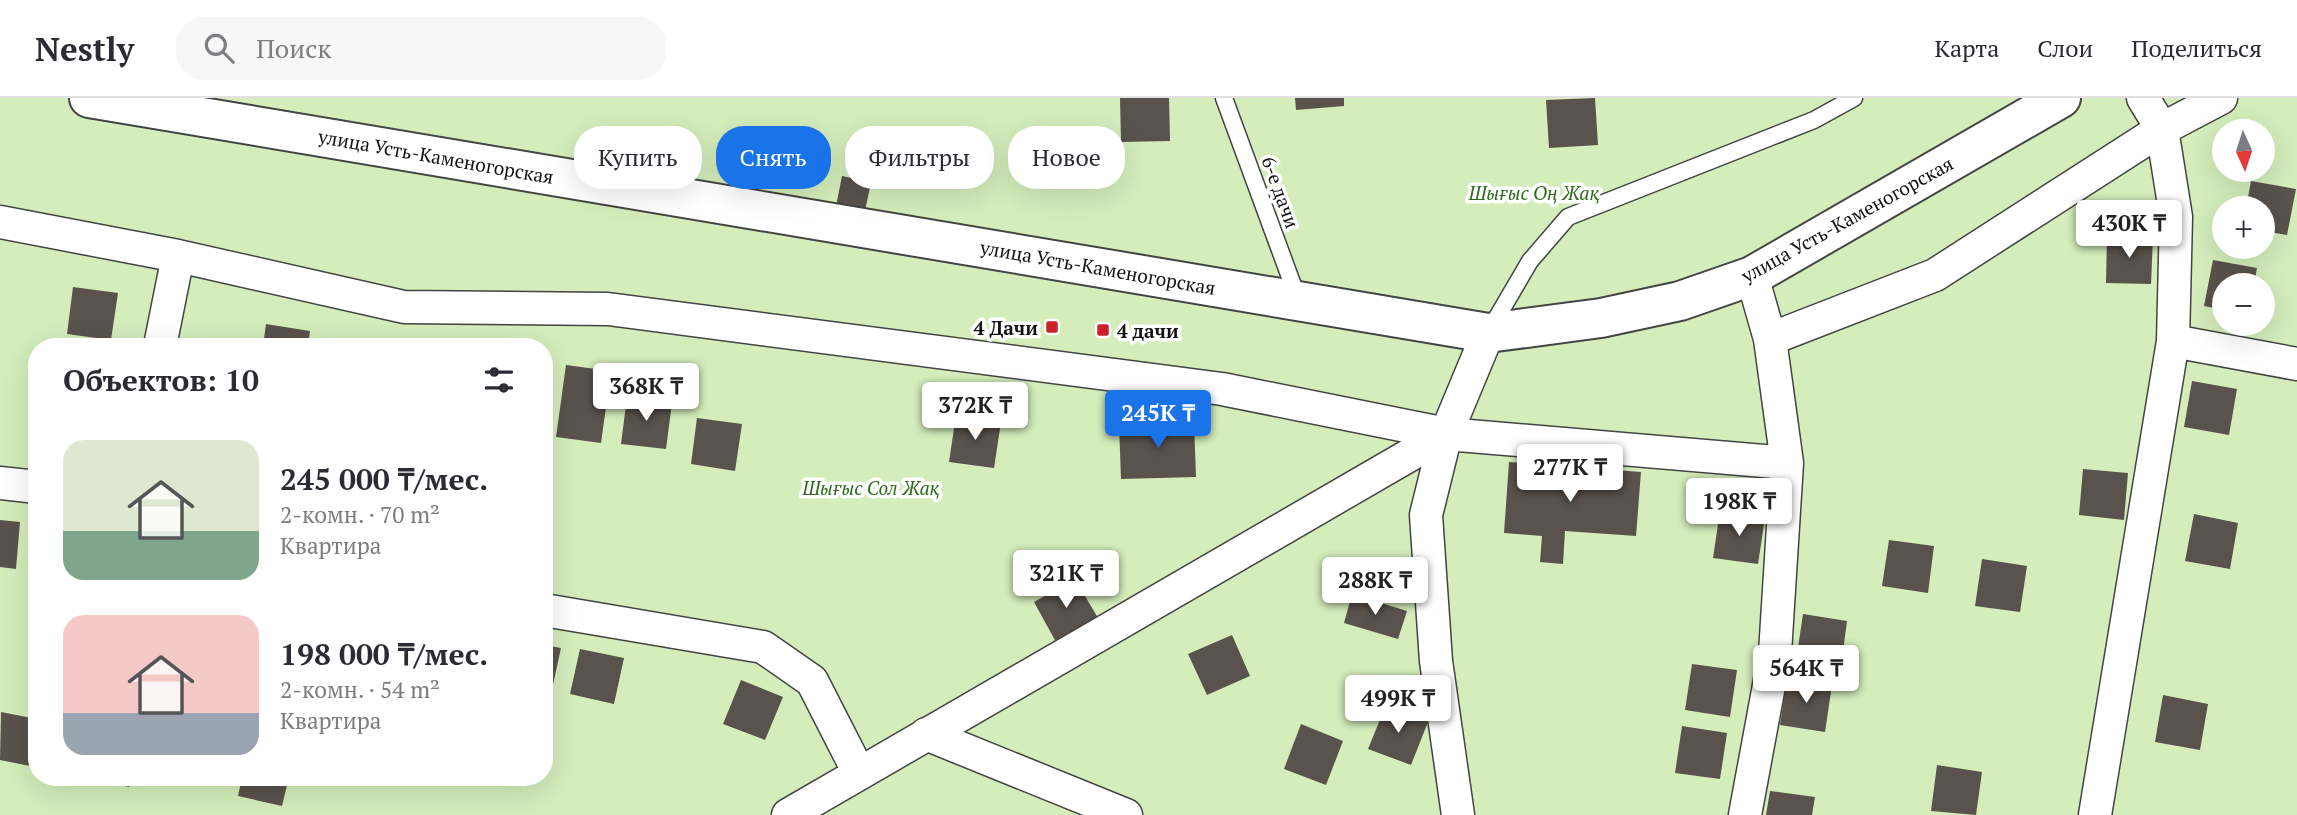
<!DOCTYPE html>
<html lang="ru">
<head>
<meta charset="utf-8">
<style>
  :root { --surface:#fff; --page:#f7f7f7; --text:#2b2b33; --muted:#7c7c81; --line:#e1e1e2; --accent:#1a73e8 }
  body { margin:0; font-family:"PT Serif",serif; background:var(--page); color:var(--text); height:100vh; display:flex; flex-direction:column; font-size:26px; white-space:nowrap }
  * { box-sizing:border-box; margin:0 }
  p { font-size:23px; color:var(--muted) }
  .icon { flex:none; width:38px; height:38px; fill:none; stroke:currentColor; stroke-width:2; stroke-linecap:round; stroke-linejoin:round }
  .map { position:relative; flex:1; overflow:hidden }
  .side { position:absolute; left:28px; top:240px; width:525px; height:448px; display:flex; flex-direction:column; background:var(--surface); border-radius:28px; box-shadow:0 7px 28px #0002 }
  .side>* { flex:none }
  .top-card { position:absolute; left:574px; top:28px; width:665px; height:63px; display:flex; gap:14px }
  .needle { width:46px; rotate:177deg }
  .tools { position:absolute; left:2212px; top:21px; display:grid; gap:14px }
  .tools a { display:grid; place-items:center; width:63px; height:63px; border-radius:50%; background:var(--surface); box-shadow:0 7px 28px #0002; font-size:35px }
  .price { position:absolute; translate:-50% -60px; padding:0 16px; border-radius:7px; background:#fff; color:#222; font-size:23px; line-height:46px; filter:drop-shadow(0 2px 4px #0008) }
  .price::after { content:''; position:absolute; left:50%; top:42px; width:21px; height:16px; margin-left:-10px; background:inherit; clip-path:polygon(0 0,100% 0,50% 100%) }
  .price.selected { background:var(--accent); color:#fff }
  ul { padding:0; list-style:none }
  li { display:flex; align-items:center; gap:21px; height:175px; padding:0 35px }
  li span { display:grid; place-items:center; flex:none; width:196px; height:140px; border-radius:21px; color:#555 }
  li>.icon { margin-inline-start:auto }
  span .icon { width:84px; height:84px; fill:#fffc; stroke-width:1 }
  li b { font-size:30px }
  h2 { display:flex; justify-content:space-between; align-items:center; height:84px; padding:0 35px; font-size:30px }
  .pill { padding:0 24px; border-radius:28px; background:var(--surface); box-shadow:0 7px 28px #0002; font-size:24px; line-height:63px }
  .pill.selected { background:var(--accent); color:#fff }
  header { display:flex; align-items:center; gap:42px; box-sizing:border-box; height:98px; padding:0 35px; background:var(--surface); border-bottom:2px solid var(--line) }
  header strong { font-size:33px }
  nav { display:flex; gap:38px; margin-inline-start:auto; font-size:24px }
  .search { width:490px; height:63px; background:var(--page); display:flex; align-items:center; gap:18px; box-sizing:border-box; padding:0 24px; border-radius:28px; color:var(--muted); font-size:26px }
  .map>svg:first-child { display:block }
</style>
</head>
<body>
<header>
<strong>Nestly</strong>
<div class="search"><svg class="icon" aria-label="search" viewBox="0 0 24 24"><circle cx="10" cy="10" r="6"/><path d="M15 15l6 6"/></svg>Поиск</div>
<nav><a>Карта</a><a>Слои</a><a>Поделиться</a></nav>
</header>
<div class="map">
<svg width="2297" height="717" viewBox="0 0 2297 717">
  <rect width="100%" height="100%" fill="#fffdf4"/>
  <path fill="#d4edbb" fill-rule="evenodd" d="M0 0H2297V717H0ZM2224 33H2263V72H2224ZM2224 110H2263V149H2224ZM2224 187H2263V226H2224ZM37 248H544V679H37Z"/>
  <path fill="#5a524c" d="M1120 0H1169L1170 43 1121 44Z
    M1295 0H1344V8L1296 12Z
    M1595 0 1598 47 1549 50 1546 2Z
    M842 78 871 84 865 113 836 108Z
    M2251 83 2296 91 2287 137 2263 133V110H2246Z
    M2107 138 2153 139 2151 186 2106 185Z
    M2213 162 2257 170 2254 187H2224V212L2204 208Z
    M73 189 118 195 111 242 67 236Z
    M266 226 310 233 308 248H263Z
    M566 267 611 273 601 345 556 339Z
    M2192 283 2237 291 2229 337 2184 329Z
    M627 299 672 305 666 351 621 346Z
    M956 317 1001 324 994 370 949 364Z
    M697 320 742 326 735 373 691 366Z
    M1194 324 1196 379 1121 381 1119 326Z
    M1509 364 1641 374 1636 438 1565 433 1563 466 1540 464 1542 438 1504 435Z
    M2083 371 2128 375 2124 422 2079 417Z
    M1720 413 1765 420 1758 466 1713 460Z
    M2194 416 2238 425 2230 471 2185 463Z
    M0 422 20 424 16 471 0 469Z
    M1889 442 1934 448 1928 495 1882 488Z
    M1982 461 2027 468 2020 514 1975 508Z
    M1075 481 1098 520 1056 544 1034 504Z
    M1352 496 1407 513 1398 541 1344 525Z
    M1803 516 1847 523 1841 569 1796 563Z
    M1232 537 1250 578 1207 597 1188 556Z
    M544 547 561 550 551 596 544 595Z
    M580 551 624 560 614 606 570 596Z
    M1692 566 1737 572 1730 619 1685 612Z
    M1787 581 1832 587 1825 634 1780 627Z
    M741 582 783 599 765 642 723 626Z
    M2163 597 2208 606 2200 652 2155 644Z
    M1386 607 1428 624 1411 667 1368 651Z
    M1 614 37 621 35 669 0 662Z
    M1301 626 1343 643 1326 687 1284 671Z
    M1682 628 1727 635 1720 681 1675 675Z
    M1937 667 1982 674 1976 717 1931 713Z
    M89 679H131L129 689Z
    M242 679H289L282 708 238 698Z
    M1770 693 1815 699 1812 717H1766Z"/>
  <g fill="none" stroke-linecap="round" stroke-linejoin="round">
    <defs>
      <path id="service" d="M1224 0 1298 201
        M1489 233 1530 163 1568 119 1814 22 1854 0"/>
      <path id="minor" d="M0 124 178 158 404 209 608 211 1222 291 1446 336 1787 365
        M1752 178 1770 241
        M2173 243 2297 266
        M160 248 178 158
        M0 385 37 389
        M544 512 763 549 812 583 859 675
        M926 636 1126 717
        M788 717 1446 336
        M1458 717 1436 563 1426 417 1446 336 1488 235
        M1745 717 1775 555 1787 365 1770 241 1935 177 2162 31 2221 0
        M2095 717 2173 243 2176 119 2162 31 2143 0"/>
      <path id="tertiary" d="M89 0 1488 235 1601 220 1680 203 1752 178 2061 0"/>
    </defs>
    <use href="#service" stroke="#444" stroke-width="19"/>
    <use href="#minor" stroke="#444" stroke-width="35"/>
    <use href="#tertiary" stroke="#444" stroke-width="42"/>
    <use href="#service" stroke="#fff" stroke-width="16"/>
    <use href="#minor" stroke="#fff" stroke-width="32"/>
    <use href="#tertiary" stroke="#fff" stroke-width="38"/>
  </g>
  <g fill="#ca2027" stroke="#fff" stroke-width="2.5">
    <rect x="1045" y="222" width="14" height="14" rx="3.5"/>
    <rect x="1096" y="225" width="14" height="14" rx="3.5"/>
  </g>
  <g text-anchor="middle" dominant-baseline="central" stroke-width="7" stroke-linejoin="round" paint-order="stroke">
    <g font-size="19" fill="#111" stroke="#fff">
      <text transform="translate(436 58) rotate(10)">улица Усть-Каменогорская</text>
      <text transform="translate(1281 94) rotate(70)">6-е дачи</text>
      <text transform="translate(1847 121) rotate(-29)">улица Усть-Каменогорская</text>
      <text transform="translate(1098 169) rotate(10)">улица Усть-Каменогорская</text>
    </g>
    <g font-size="19" font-style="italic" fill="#2d6d1c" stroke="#fff">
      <text x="1534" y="94">Шығыс Оң Жақ</text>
      <text x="871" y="389">Шығыс Сол Жақ</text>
    </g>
    <g font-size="19" font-weight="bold" fill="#111" stroke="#fff" text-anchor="end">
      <text x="1038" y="229">4 Дачи</text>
      <text x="1117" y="232" text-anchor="start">4 дачи</text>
    </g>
  </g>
</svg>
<div class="tools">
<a><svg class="needle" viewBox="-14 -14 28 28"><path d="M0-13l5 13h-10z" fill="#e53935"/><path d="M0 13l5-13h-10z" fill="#7c7c81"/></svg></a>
<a>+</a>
<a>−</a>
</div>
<b class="price" style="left:2129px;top:162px">430K ₸</b>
<b class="price" style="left:646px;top:325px">368K ₸</b>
<b class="price" style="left:975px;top:344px">372K ₸</b>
<b class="price selected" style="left:1158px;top:352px">245K ₸</b>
<b class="price" style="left:1570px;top:406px">277K ₸</b>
<b class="price" style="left:1739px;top:440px">198K ₸</b>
<b class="price" style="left:1066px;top:512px">321K ₸</b>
<b class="price" style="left:1375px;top:519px">288K ₸</b>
<b class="price" style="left:1806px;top:607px">564K ₸</b>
<b class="price" style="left:1398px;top:637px">499K ₸</b>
<div class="top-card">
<a class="pill">Купить</a>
<a class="pill selected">Снять</a>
<a class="pill">Фильтры</a>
<a class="pill">Новое</a>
</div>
<section class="side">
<h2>Объектов: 10<svg class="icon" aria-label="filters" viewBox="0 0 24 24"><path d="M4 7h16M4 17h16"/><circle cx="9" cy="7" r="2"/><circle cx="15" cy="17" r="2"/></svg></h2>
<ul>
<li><span style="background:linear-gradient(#dfe7d0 65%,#7fa58c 0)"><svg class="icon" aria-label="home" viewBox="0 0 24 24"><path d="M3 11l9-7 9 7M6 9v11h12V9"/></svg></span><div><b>245 000 ₸/мес.</b><p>2-комн. · 70 m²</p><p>Квартира</p></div></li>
<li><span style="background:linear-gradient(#f6c9c9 70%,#9aa5b1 0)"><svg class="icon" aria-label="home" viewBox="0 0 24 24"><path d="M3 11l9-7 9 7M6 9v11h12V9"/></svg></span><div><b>198 000 ₸/мес.</b><p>2-комн. · 54 m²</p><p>Квартира</p></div></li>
</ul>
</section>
</div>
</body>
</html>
